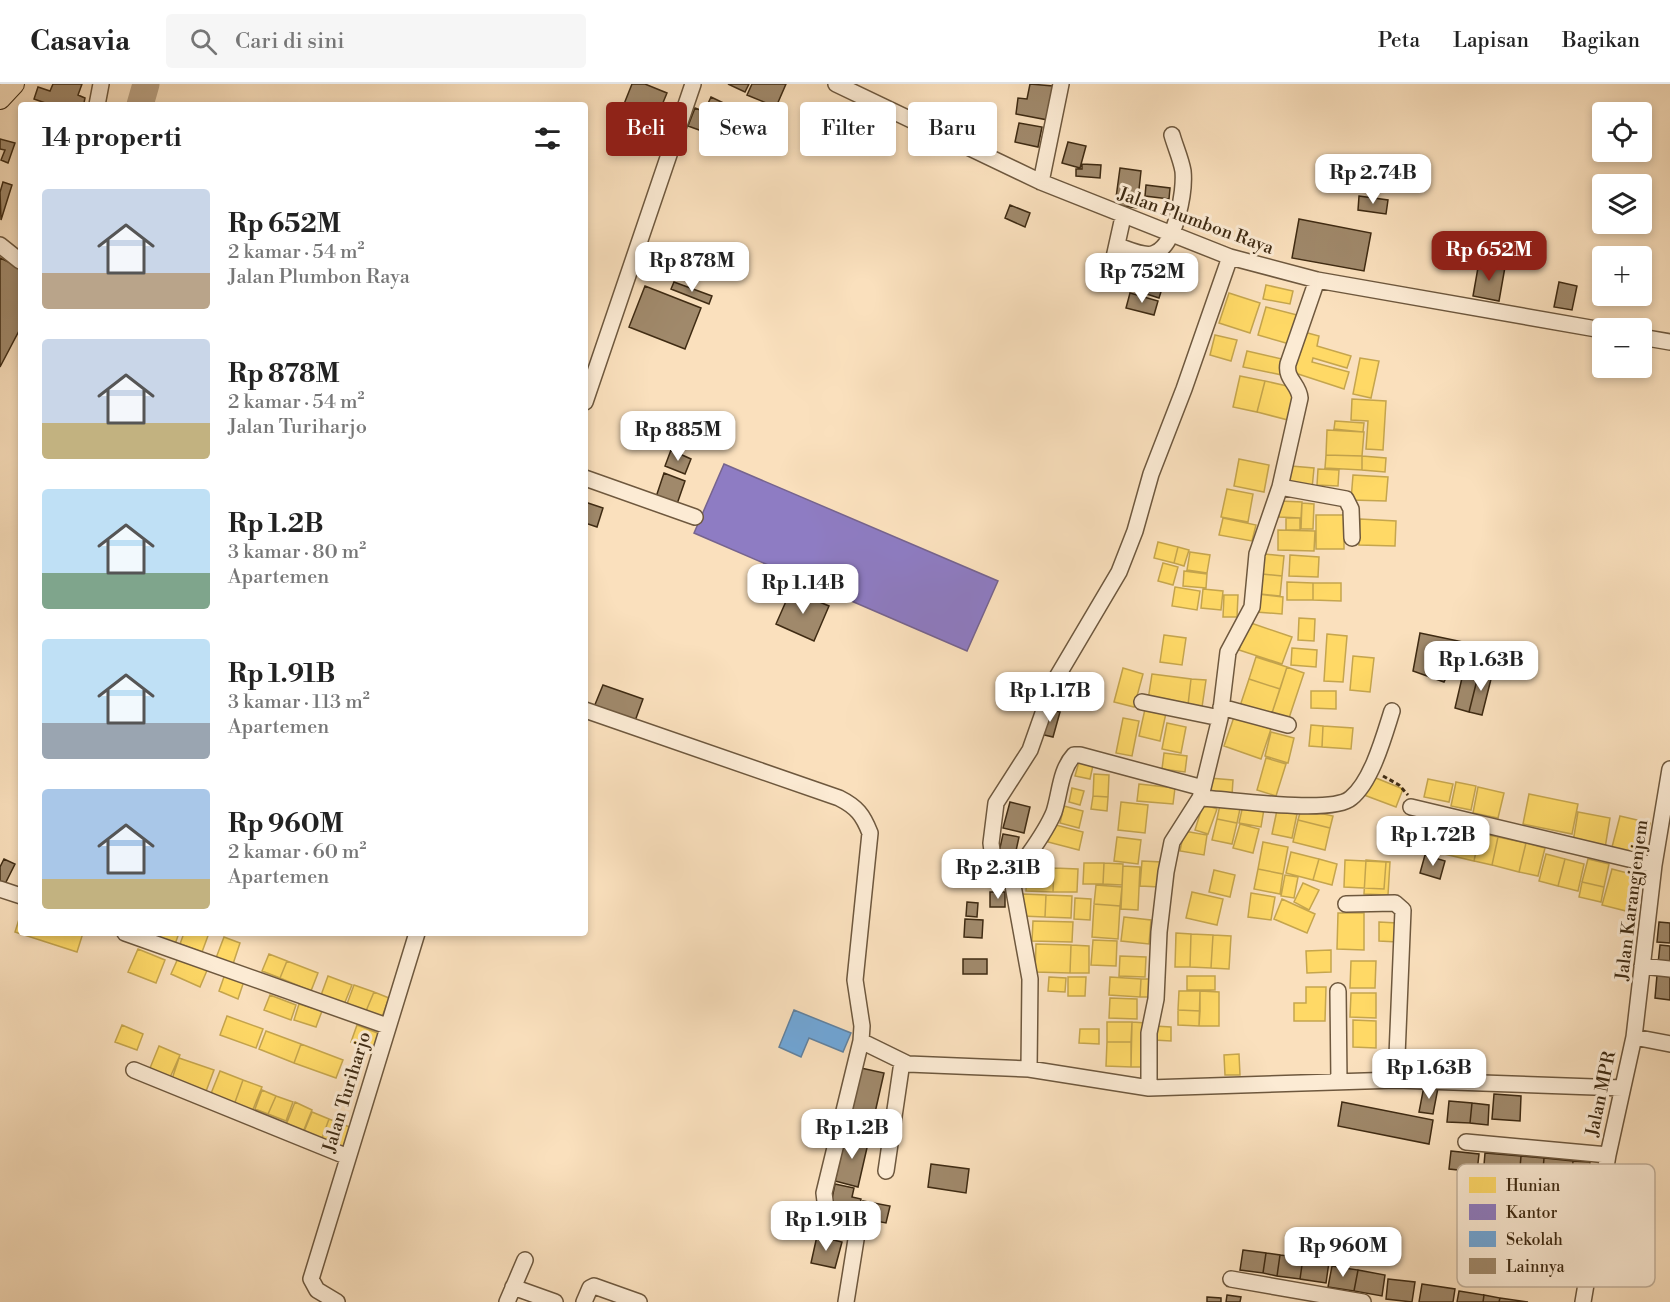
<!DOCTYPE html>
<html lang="id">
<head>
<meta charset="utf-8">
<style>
  :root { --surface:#fff; --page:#f6f6f6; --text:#222; --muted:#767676; --line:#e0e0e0; --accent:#8f2418 }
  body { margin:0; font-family:"Libre Bodoni",serif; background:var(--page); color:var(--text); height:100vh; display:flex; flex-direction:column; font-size:22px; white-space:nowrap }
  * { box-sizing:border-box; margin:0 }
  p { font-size:20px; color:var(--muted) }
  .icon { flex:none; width:33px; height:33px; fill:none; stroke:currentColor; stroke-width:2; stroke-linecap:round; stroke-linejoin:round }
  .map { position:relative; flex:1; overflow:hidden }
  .side { position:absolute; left:18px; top:18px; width:570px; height:834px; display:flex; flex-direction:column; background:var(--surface); border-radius:6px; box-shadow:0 3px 9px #0003 }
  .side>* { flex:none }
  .hud { position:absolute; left:606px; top:18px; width:570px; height:54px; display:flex; gap:12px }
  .tools { position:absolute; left:1592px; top:18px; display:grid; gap:12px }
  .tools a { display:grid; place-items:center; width:60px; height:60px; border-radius:6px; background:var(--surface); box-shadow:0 3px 9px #0003; font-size:30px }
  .price { position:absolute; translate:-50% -51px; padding:0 14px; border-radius:12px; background:#fff; color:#222; font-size:20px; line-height:39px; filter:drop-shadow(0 2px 3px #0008) }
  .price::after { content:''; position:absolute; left:50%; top:36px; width:18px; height:14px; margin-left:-9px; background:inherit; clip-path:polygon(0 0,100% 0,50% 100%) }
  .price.on { background:var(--accent); color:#fff }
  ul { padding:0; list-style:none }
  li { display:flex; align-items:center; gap:18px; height:150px; padding:0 24px }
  li span { display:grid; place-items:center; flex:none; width:168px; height:120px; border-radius:6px; color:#555 }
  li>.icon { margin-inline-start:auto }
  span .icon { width:72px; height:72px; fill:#fffc; stroke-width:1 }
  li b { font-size:26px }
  h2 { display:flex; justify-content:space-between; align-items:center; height:72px; padding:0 24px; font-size:26px }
  .tag { padding:0 21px; border-radius:6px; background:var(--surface); box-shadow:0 3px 9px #0003; font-size:21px; line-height:54px }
  .tag.on { background:var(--accent); color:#fff }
  header { display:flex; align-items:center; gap:36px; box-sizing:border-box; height:84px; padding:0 30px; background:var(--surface); border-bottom:2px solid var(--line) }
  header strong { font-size:28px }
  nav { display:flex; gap:33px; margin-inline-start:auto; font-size:21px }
  .search { width:420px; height:54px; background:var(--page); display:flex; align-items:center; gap:15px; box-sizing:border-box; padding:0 21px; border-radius:6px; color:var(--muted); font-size:22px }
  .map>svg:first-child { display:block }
</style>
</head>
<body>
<header>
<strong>Casavia</strong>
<div class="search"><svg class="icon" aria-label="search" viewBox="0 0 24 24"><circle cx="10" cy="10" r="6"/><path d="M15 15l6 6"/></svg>Cari di sini</div>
<nav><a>Peta</a><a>Lapisan</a><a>Bagikan</a></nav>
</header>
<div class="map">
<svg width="1670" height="1218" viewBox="0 0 1670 1218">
  <rect width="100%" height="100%" fill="#fae0bd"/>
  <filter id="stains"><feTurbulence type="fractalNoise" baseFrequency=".00333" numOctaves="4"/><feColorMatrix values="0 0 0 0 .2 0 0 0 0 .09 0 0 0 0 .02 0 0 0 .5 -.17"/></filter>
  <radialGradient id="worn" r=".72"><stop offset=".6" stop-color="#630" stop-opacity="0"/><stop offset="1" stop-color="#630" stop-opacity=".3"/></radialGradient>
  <path fill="#ffd966" stroke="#c5a54d" stroke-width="1.5" d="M1266 201 1293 207 1290 220 1263 215Z
    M1229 209 1260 219 1250 249 1219 239Z
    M1266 223 1301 232 1293 261 1258 251Z
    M1304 248 1319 252 1317 262 1351 272 1347 284 1313 274 1312 278 1349 288 1344 305 1292 288Z
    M1215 251 1237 256 1231 277 1210 271Z
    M1247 267 1286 276 1282 291 1243 283Z
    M1360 274 1379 277 1371 314 1353 310Z
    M1240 292 1265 297 1257 328 1233 323Z
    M1265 297 1296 304 1288 336 1257 328Z
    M1352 315 1386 317 1383 366 1366 365 1368 337 1351 336Z
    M1335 337 1364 339 1363 348 1334 345Z
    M1327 346 1364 348 1362 372 1326 371Z
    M1326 371 1362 372V386L1325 384Z
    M1362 372 1386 374 1385 388 1362 386Z
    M1239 375 1269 381 1264 408 1234 402Z
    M1291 382 1314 384 1312 405 1289 402Z
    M1318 385 1339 386 1338 402 1317 401Z
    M1353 391 1388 393 1386 417 1351 416Z
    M1227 405 1253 410 1248 438 1221 433Z
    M1280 417 1302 418 1301 434 1279 433Z
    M1302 419 1314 420 1313 445H1301Z
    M1316 431H1344V465H1316Z
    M1223 434 1256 441 1252 457 1219 451Z
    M1286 434H1300V446H1286Z
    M1360 435 1396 437 1395 462 1359 461Z
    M1278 446 1315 447 1314 467 1278 466Z
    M1158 458 1178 463 1174 479 1154 474Z
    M1178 463 1189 466 1184 482 1174 479Z
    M1190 468 1210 471 1207 489 1187 486Z
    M1264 470 1284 472 1282 492 1262 490Z
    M1290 471 1319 473 1318 493 1289 492Z
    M1163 479 1178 483 1173 501 1158 497Z
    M1184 487 1207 490 1206 504 1183 502Z
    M1262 490 1282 492 1280 512 1260 510Z
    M1287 498 1313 499V516H1287Z
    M1313 499H1341V517L1313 516Z
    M1175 503 1200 507 1197 526 1172 522Z
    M1203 505 1223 507 1221 526 1201 524Z
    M1258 510 1283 513 1282 530 1256 528Z
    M1224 511H1238L1237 533H1223Z
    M1299 534 1315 535 1314 557 1298 556Z
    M1248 538 1292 553 1282 580 1239 566Z
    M1327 550 1347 552 1343 598 1324 597Z
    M1164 551 1186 554 1182 581 1160 578Z
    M1292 564 1317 566 1316 583 1291 581Z
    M1353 572 1374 574 1370 608 1350 606Z
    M1256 573 1287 583 1280 605 1249 595Z
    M1287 583 1304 589 1288 637 1271 632Z
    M1123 584 1143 590 1134 623 1114 618Z
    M1152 590 1191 595 1188 621 1148 616Z
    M1191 595 1206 596 1202 623 1188 621Z
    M1249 595 1280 605 1271 632 1240 622Z
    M1311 607H1336V625L1311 624Z
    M1145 625 1166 629 1160 657 1139 652Z
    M1234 633 1271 645 1261 675 1224 662Z
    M1123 634 1139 637 1132 672 1116 669Z
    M1167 639 1186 643 1181 669 1162 665Z
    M1311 641 1323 642 1322 663 1309 662Z
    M1323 642 1353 644 1351 665 1322 663Z
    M1271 648 1294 654 1288 679 1265 672Z
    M1164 669 1187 672 1185 688 1162 685Z
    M1080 674 1094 677 1090 695 1075 692Z
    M1266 674 1286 680 1276 712 1257 706Z
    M1094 690 1109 691 1108 713 1093 712Z
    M1371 692 1403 705 1396 723 1364 711Z
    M1209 694 1233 696 1232 711 1209 710Z
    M1428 695 1453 700 1449 718 1424 713Z
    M1456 698 1476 702 1471 726 1451 722Z
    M1139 700 1175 704 1173 720 1137 717Z
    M1478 703 1504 709 1498 734 1473 729Z
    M1072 704 1084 707 1080 721 1069 718Z
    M1529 710 1578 720 1572 750 1523 740Z
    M1093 712 1108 713 1107 727 1091 725Z
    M1221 716 1241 720 1237 739 1217 735Z
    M1121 718 1148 721 1145 749 1118 746Z
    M1203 720 1217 725 1208 750 1195 746Z
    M1243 721 1264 725 1261 743 1239 739Z
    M1064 722 1083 727 1079 744 1060 739Z
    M1301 725 1333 732 1330 744 1298 736Z
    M1277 726 1297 730 1292 754 1272 750Z
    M1578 728 1610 734 1605 764 1573 758Z
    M1620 732 1650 739 1641 775 1611 767Z
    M1217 735 1237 739 1232 760 1212 756Z
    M1423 735 1447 741 1441 765 1417 759Z
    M1298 736 1330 744 1325 766 1293 758Z
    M1052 740 1083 748 1079 766 1048 758Z
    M1240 740 1259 745 1253 769 1233 764Z
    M1451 742 1480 749 1474 777 1444 770Z
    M1184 747 1207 751 1204 771 1180 767Z
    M1480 749 1498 753 1492 781 1474 777Z
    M1117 753 1141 756 1138 780 1114 777Z
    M1498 753 1526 759 1519 788 1492 781Z
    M1263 758 1288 763 1283 790 1258 785Z
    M1526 759 1545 764 1538 792 1519 788Z
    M1291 768 1319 775 1313 796 1286 789Z
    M1546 770 1565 775 1558 802 1539 797Z
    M1319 775 1337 780 1332 801 1313 796Z
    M1565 775 1584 780 1578 807 1558 802Z
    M1588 775 1609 780 1604 803 1582 798Z
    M1345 776 1386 778 1384 805 1344 803Z
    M1366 776 1390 778 1388 811 1364 810Z
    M1142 777 1162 778 1160 803 1140 802Z
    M1084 779H1104L1103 800H1083Z
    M1104 779 1123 780 1122 801 1103 800Z
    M1123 782 1140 783 1138 826 1121 825Z
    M1027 783 1054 784 1053 808 1026 807Z
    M1054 784 1078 785 1077 808H1053Z
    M1258 785 1283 790 1280 810 1254 805Z
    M1612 785 1635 791 1626 827 1602 821Z
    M1214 786 1235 791 1230 813 1209 808Z
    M1285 791 1298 793 1294 814 1281 812Z
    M1582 798 1604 803 1601 818 1579 813Z
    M1303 799 1319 806 1309 826 1294 818Z
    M1096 801 1122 803 1120 822 1094 820Z
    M1192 808 1223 815 1217 841 1186 834Z
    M1251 809 1275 813 1271 836 1248 833Z
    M1023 810 1046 811 1045 833 1022 832Z
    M1046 811 1072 812 1071 834 1045 833Z
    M1075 814 1091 815 1090 836 1074 835Z
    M1282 815 1315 830 1307 849 1274 835Z
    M1094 820 1120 822 1118 855 1092 853Z
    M21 829V849H83L77 868 15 848Z
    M1338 829H1364V866L1337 865Z
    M1124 833 1151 836 1149 860 1121 857Z
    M1033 837 1073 838 1072 858 1032 857Z
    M1379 838 1397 839V858L1379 857Z
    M150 849H179L174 863 148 854Z
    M184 849H209L202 868 180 860Z
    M1176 849 1191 850 1190 883H1175Z
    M1191 850 1213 851 1211 884 1190 883Z
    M1213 851 1231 852 1229 885 1211 884Z
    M224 853 240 859 233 880 216 874Z
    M1093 856 1117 857 1116 882 1091 881Z
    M1036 860 1071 861 1070 889 1035 888Z
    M1071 861 1089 862V889H1070Z
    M138 865 165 876 156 899 128 888Z
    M1331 866V888L1307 889 1306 867Z
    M269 870 287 877 280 894 262 887Z
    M179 872 208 884 200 903 171 890Z
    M1120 872 1146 873 1145 893 1119 892Z
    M287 877 318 889 311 907 280 894Z
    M1351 877H1376L1375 904H1350Z
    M225 890 244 897 238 915 219 907Z
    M328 892 352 901 343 923 320 914Z
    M1187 892H1215V906H1187Z
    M1049 893 1066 894 1065 908 1048 907Z
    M1068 893H1086L1085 912H1068Z
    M1110 893 1141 895 1140 913 1109 911Z
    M1141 895H1156L1155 913H1140Z
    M354 901 374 908 366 927 347 920Z
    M1306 903H1326L1325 937H1294V919H1306Z
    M1179 907H1200V927L1178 926Z
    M1200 907 1219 908V942H1199Z
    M374 908 389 914 382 933 366 927Z
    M1351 909H1376V934L1350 933Z
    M270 911 296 921 291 936 264 926Z
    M1110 914 1137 915V935L1109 934Z
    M299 920 322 927 316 943 294 936Z
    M1178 926 1200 927 1199 942 1178 941Z
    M227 932 263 945 256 964 220 951Z
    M1353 936 1376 937V964L1353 963Z
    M1107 938H1132L1131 958H1107Z
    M1132 938 1146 939 1145 983H1131Z
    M122 941 143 950 137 966 115 958Z
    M357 941 380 950 374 966 351 958Z
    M1154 942 1171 943V957L1154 956Z
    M1080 945H1099V960L1079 959Z
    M266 947 301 960 294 979 259 965Z
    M1107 958H1131V983L1106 982Z
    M301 960 343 976 336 994 294 979Z
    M159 962 180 971 168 998 148 989Z
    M1239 970 1240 991H1225L1224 971Z
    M179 974 214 986 205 1010 171 998Z
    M220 987 243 996 234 1021 210 1012Z
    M243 996 262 1003 252 1028 234 1021Z
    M262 1006 276 1012 268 1030 255 1025Z
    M276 1012 293 1018 286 1037 268 1030Z
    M295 1018 312 1026 303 1048 286 1041Z
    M312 1028 329 1035 321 1057 303 1050Z
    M329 1035 352 1044 343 1066 321 1057Z"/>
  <path fill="#8e7cc3" stroke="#76648e" stroke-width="1.5" d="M724 380 998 497 967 567 694 449Z"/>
  <path fill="#6fa8dc" stroke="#6182a0" stroke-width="1.5" d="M794 926 851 949 843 968 809 954 801 973 779 963Z"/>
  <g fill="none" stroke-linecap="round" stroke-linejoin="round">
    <path stroke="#baa283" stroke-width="27" d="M140 21 146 0"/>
  </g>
  <path fill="#a0896b" stroke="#3f2b13" stroke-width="1.5" d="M53 0H82L78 11 85 14 84 19 91 21H51L34 15 38 3 50 7Z
    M632 0H645L667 9 657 33 624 20Z
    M728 0H749L745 8Z
    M752 0H786L776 23 747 11Z
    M1030 0 1053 2 1048 36 1016 30 1018 14 1027 15Z
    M711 13 732 23 726 34 706 24Z
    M695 24 708 29 702 47 688 42Z
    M744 31 762 37 755 57 737 51Z
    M1019 39 1042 43 1038 63 1015 58Z
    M0 55 15 59 8 79 1 76 5 66 0 65Z
    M1068 58 1086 62 1080 84 1062 79Z
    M1082 80 1101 81 1100 94 1076 92V85H1082Z
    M1120 84 1141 87 1137 124 1115 121Z
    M3 98 12 101 1 136 0 108Z
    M1146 101 1170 104 1169 115 1145 112Z
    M1359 112 1388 116 1386 130 1358 126Z
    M1010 121 1030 129 1025 143 1005 134Z
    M1299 135 1371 149 1364 187 1292 174Z
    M0 174 21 184V243L0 283Z
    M1479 178 1505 183 1499 217 1473 212Z
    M1129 180 1166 192 1159 214 1122 202Z
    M674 198 712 212 709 220 671 205Z
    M1559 198 1577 202 1572 226 1554 223Z
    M645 202 701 224 685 265 629 243Z
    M1130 209 1158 217 1154 231 1126 224Z
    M671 366 691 375 685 390 665 382Z
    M664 389 685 397 677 420 656 413Z
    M585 418 603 424 597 443 585 439Z
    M791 506 829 522 814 557 776 540Z
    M1420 549 1463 558 1444 598 1413 587Z
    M1465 581 1480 584 1469 628 1455 624Z
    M1480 584 1493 587 1482 631 1469 628Z
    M603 601 643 615 635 637 594 623Z
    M1046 625 1060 628 1053 653 1040 650Z
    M1010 718 1030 723 1024 749 1003 744Z
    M1003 750 1019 753 1014 776 998 773Z
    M1425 771 1445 777 1440 795 1420 789Z
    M4 775 15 780 4 802 0 800V783Z
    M990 789H1000L999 802 989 801Z
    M990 808H1005V823H990Z
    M967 818 978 819 977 833 966 832Z
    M965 835 983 836 982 854 964 853Z
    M1659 838 1670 839V859L1657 858Z
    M1660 861 1670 862V881L1658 880Z
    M963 875H987V890H963Z
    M1657 891 1670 893V916L1655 914Z
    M861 984 884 989 869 1055 846 1050Z
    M1424 1002 1438 1004 1433 1030 1419 1028Z
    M1494 1010 1521 1012 1520 1037 1492 1035Z
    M1449 1017 1472 1019 1470 1039 1447 1038Z
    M1342 1018 1433 1036 1429 1060 1338 1042Z
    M1472 1019 1489 1021 1488 1041 1470 1039Z
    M846 1050 869 1055 858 1103 835 1097Z
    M1451 1067 1479 1070 1477 1088 1449 1085Z
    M1485 1069 1521 1072 1519 1096 1483 1093Z
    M1521 1072 1544 1074 1542 1098 1519 1096Z
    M1544 1074 1573 1077 1571 1101 1542 1098Z
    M1573 1077 1590 1078 1588 1102 1571 1101Z
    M931 1080 969 1085 966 1109 928 1103Z
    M835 1100 854 1104 852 1113 861 1115 858 1130 830 1124Z
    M863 1117 890 1122 886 1139 860 1134Z
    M817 1152 842 1158 835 1184 811 1179Z
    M1243 1166 1266 1169 1263 1189 1240 1186Z
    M1266 1169 1280 1171 1277 1192 1263 1189Z
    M1280 1171 1303 1174 1300 1195 1277 1192Z
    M1303 1174 1329 1178 1326 1199 1300 1195Z
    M1332 1182 1358 1186 1354 1207 1328 1203Z
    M1358 1186 1385 1191 1382 1212 1354 1207Z
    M1388 1195 1415 1198 1412 1218 1386 1215Z
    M1422 1200 1455 1205 1453 1218H1419Z
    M1459 1207 1484 1211 1483 1218H1457Z
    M1227 1211 1241 1213 1240 1218H1226Z
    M1484 1211 1500 1214 1499 1218H1483Z
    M1207 1213 1221 1214V1218H1207Z
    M1500 1214 1528 1218H1499Z"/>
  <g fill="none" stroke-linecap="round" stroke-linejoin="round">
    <defs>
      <path id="minor" d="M836 0 1041 98 1230 173 1317 196 1602 246
        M97 21 101 0
        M1041 98 1061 0
        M0 161 20 177
        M1118 162C1128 165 1145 174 1155 169 1176 160 1185 107 1183 87 1181 75 1175 62 1172 51
        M1113 178 1123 133
        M1641 253 1670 258
        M585 318 693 0
        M585 394 695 433
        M1280 403 1346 415 1351 425 1352 454
        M1142 618 1220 634
        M1221 623 1288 641
        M585 626 839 714C857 723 863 731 870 749L855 896 862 942 861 957 824 1109 827 1133 858 1143 846 1218
        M1200 714C1229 715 1332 731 1351 714 1372 697 1384 652 1392 627
        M1411 723 1654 781
        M1012 796 993 775 991 759 996 719 1030 666 1054 598 1119 488 1135 447 1151 390 1184 305 1230 173
        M0 805 21 812
        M1346 820 1395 819 1403 826 1396 996
        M125 849 387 942
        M1642 882 1670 885
        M1338 907 1339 998
        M1634 953 1670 960
        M861 957 908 980 1029 985 1149 1004 1396 996 1622 1004
        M1029 985 1030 895 1012 796C1025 773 1044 753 1054 728 1060 710 1060 686 1074 671H1080L1203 704
        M134 986 348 1073
        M1149 1004V949L1156 915 1159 848 1166 788 1172 758 1200 714 1203 704 1220 634 1228 568 1252 523 1257 470 1280 403 1300 314C1299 300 1285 295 1288 280L1317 196
        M1466 1058 1608 1071
        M886 1087 902 978
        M1231 1195 1363 1218
        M513 1203 555 1218
        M337 1218 317 1206 311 1195 417 849
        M507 1218 525 1176
        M584 1218 590 1204 594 1202 639 1218
        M1583 1218 1608 1071 1634 953 1654 781 1670 685"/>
      <path id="major" d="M0 15 14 0"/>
    </defs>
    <use href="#minor" stroke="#6e583e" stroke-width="18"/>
    <use href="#major" stroke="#3f2b13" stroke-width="22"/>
    <path stroke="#3f2b13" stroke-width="3" stroke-dasharray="4.5 3" stroke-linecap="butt" d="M1383 692 1399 701 1408 711"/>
    <use href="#minor" stroke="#fcebd4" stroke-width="15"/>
    <use href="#major" stroke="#fae0bd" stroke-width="20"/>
  </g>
  <g text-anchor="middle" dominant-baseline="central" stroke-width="6" stroke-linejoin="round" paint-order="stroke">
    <g font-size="18" fill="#3f2b13" stroke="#fcebd4">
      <text transform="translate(1196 137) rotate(20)">Jalan Plumbon Raya</text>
      <text transform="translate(1632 816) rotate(-83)">Jalan Karangjenjem</text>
      <text transform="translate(347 1008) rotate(-73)">Jalan Turiharjo</text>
      <text transform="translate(1601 1010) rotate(-78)">Jalan MPR</text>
    </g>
  </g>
  <rect x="1457" y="1080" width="198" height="123" rx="9" fill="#fcebd4" stroke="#c3b19a" stroke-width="1.5"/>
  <rect x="1469" y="1093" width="27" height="16" fill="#ffd966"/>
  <rect x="1469" y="1120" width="27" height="16" fill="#8e7cc3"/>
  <rect x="1469" y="1147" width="27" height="16" fill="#6fa8dc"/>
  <rect x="1469" y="1174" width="27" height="16" fill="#a0896b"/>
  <g font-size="16" fill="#3f2b13">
    <text x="1506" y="1107">Hunian</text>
    <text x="1506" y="1134">Kantor</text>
    <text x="1506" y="1161">Sekolah</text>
    <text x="1506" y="1188">Lainnya</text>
  </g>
  <rect width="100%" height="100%" filter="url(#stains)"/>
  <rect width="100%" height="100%" fill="url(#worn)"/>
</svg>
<div class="tools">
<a><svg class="icon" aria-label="locate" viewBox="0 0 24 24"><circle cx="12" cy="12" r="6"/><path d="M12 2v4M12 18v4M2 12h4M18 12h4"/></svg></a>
<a><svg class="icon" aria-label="layers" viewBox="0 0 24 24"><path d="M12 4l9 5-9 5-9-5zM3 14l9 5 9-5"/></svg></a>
<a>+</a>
<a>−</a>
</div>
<b class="price" style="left:1373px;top:121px">Rp 2.74B</b>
<b class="price on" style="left:1489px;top:198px">Rp 652M</b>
<b class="price" style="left:692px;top:209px">Rp 878M</b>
<b class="price" style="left:1142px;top:220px">Rp 752M</b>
<b class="price" style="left:678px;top:378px">Rp 885M</b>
<b class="price" style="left:803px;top:531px">Rp 1.14B</b>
<b class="price" style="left:1481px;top:608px">Rp 1.63B</b>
<b class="price" style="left:1050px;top:639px">Rp 1.17B</b>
<b class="price" style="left:1433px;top:783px">Rp 1.72B</b>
<b class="price" style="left:998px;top:816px">Rp 2.31B</b>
<b class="price" style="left:1429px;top:1016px">Rp 1.63B</b>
<b class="price" style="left:852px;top:1076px">Rp 1.2B</b>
<b class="price" style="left:826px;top:1168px">Rp 1.91B</b>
<b class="price" style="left:1343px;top:1194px">Rp 960M</b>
<div class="hud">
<a class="tag on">Beli</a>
<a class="tag">Sewa</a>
<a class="tag">Filter</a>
<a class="tag">Baru</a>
</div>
<section class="side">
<h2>14 properti<svg class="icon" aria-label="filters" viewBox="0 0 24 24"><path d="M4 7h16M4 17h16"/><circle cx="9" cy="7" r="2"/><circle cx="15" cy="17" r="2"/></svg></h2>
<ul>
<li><span style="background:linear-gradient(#c9d6e8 70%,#b9a48a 0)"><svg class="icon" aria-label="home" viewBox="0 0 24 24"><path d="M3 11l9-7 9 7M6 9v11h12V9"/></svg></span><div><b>Rp 652M</b><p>2 kamar · 54 m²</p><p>Jalan Plumbon Raya</p></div></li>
<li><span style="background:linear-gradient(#c9d6e8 70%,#c2b280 0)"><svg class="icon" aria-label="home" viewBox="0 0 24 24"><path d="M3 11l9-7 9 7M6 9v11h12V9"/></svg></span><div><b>Rp 878M</b><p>2 kamar · 54 m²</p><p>Jalan Turiharjo</p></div></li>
<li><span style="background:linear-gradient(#bfe0f5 70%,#7fa58c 0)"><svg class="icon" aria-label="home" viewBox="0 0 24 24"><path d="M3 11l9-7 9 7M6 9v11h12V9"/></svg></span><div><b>Rp 1.2B</b><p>3 kamar · 80 m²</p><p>Apartemen</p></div></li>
<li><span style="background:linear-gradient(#bfe0f5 70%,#9aa5b1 0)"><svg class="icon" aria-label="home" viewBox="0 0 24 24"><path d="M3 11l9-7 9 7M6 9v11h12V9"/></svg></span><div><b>Rp 1.91B</b><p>3 kamar · 113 m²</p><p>Apartemen</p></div></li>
<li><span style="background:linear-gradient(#a9c7e8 75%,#c2b280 0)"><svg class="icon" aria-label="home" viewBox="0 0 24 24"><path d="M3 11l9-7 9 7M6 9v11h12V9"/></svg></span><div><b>Rp 960M</b><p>2 kamar · 60 m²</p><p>Apartemen</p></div></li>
</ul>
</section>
</div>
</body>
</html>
